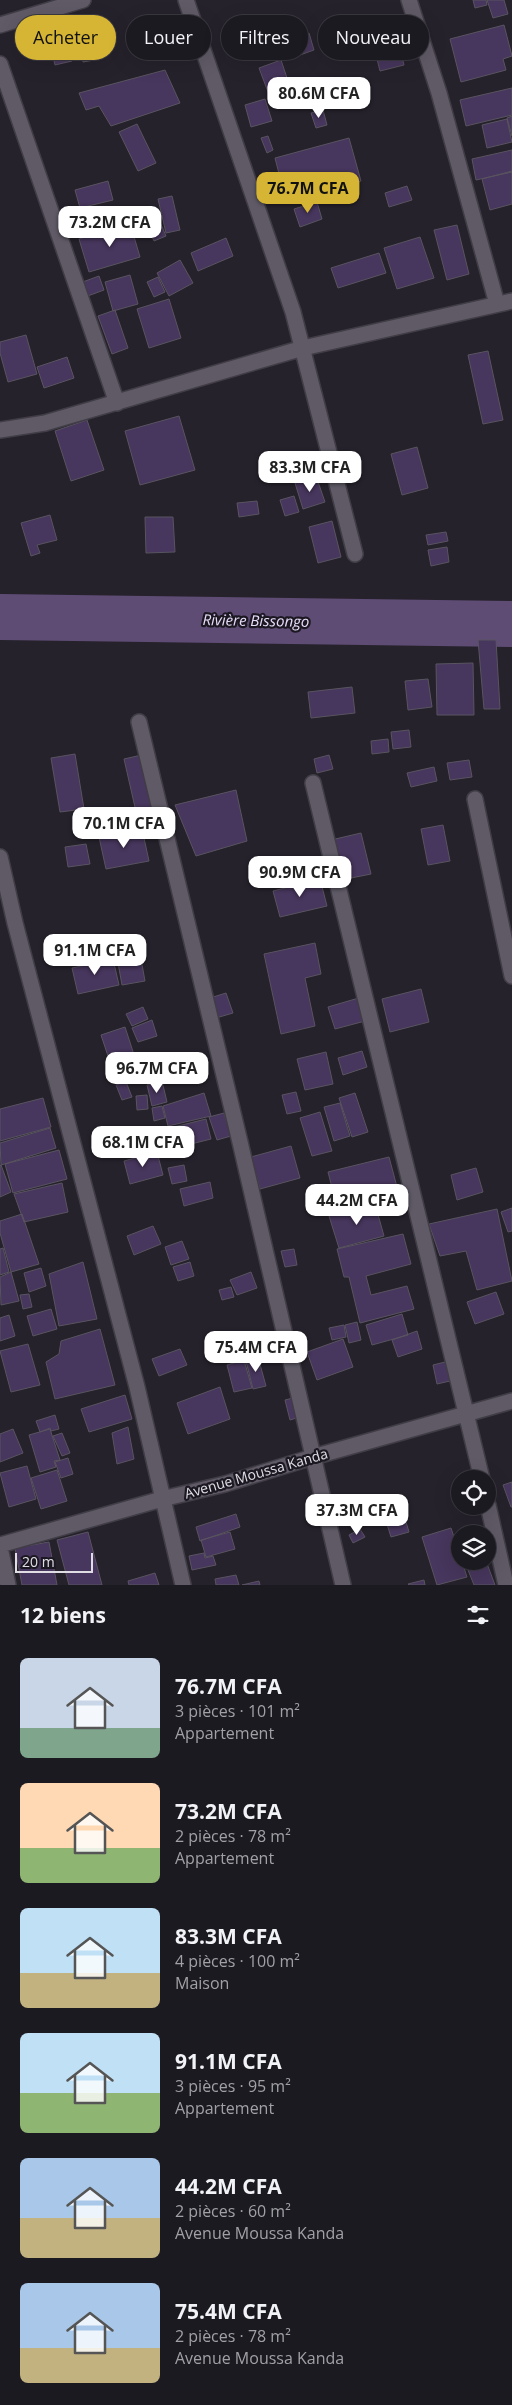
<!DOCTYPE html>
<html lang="fr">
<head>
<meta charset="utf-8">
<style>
  :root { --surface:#1c1a21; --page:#25232a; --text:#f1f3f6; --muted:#a0a1a5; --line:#3a383f; --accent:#d6b534 }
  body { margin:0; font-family:"Open Sans",sans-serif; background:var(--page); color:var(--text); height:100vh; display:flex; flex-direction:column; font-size:19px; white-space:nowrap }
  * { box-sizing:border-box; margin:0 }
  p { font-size:16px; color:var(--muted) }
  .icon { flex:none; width:28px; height:28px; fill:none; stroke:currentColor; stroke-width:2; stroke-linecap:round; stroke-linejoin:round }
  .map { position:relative; height:1585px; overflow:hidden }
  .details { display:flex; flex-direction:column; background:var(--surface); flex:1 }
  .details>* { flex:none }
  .guide { position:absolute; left:15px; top:15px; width:482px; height:45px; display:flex; gap:10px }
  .controls { position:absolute; left:451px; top:1470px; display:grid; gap:10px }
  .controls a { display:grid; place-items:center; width:45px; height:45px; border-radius:50%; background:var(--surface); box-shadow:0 5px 20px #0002,0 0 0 1px var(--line); font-size:25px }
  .scale { position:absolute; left:15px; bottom:12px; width:78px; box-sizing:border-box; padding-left:5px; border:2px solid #e0dde4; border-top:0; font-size:14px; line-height:18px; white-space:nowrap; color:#e0dde4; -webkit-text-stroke:4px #1c1822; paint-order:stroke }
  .price { position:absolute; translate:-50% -42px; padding:0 11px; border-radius:10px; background:#fff; color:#222; font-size:16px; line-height:32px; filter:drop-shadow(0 1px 2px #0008) }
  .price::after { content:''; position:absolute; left:50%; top:30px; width:15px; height:11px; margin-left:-8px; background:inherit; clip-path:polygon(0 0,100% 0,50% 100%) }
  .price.current { background:var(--accent); color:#111 }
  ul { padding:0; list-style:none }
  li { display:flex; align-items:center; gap:15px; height:125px; padding:0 20px }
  li span { display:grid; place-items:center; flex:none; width:140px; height:100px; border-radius:8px; color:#555 }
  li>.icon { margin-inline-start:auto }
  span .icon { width:60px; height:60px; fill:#fffc; stroke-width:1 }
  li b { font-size:21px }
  h2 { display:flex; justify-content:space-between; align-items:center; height:60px; padding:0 20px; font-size:21px }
  .chip { padding:0 18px; border-radius:22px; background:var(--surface); box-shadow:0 5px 20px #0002,0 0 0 1px var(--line); font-size:18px; line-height:45px }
  .chip.current { background:var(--accent); color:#111 }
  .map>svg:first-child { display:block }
</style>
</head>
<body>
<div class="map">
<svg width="512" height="1585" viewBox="0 0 512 1585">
  <rect width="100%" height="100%" fill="#26222c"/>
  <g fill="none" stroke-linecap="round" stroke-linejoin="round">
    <path stroke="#5e4c75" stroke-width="46" d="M0 617 512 624"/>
  </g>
  <path fill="#47365d" stroke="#595460" d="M473 0H486L487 5 475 8Z
    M487 0H504L508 14 493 18Z
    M504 25 512 56 503 59 506 70 461 82 450 39Z
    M64 28 72 61 55 65 47 32Z
    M94 30 100 59 83 62 76 33Z
    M309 33 314 50 300 55 294 38Z
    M400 49 404 65 380 71 376 55Z
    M281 60 289 84 268 92 259 68Z
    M165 70 180 103 111 126 99 106 86 110 79 93Z
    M512 88V115L466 126 460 100Z
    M265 99 272 121 251 127 245 105Z
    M323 110 327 125 316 128 311 113Z
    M512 116V136L507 118Z
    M507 119 512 142 487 148 482 125Z
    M137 124 156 163 138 171 119 132Z
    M268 136 273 150 267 153 261 138Z
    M349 138 361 181 286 201 275 158Z
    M512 150V172L476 180 472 159Z
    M512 171V204L490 210 482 179Z
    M108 181 113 200 80 208 75 190Z
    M407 186 412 200 389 207 385 193Z
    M172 196 180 230 166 233 158 199Z
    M317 202 322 219 300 227 294 209Z
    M160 222 166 236 154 241 148 227Z
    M130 223 140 257 89 272 79 239Z
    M457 225 469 274 447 280 434 230Z
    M420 237 434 278 397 289 384 248Z
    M226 238 233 256 198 271 191 253Z
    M379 253 386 273 338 288 331 268Z
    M180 260 193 283 169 296 157 273Z
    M130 275 138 304 113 311 105 282Z
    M99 276 104 290 85 297 80 283Z
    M158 277 165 292 154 297 147 282Z
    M169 299 181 338 149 348 137 309Z
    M115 310 128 348 112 354 98 316Z
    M26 335 37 374 8 382 0 353V342Z
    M488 351 503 420 483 424 468 355Z
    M67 357 74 378 44 388 37 367Z
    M179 416 195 470 140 485 125 431Z
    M87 420 104 470 71 481 55 431Z
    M417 447 428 488 402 495 391 454Z
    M316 476 325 502 303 509 295 483Z
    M294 496 299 512 285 516 280 500Z
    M257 501 259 514 239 517 237 503Z
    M50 515 57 540 37 545 40 553 31 556 21 523Z
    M145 517H173L175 552 146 553Z
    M332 521 341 557 318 563 309 527Z
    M446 532 448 541 428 545 426 535Z
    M447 547 449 562 431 566 428 550Z
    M478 640H496L500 709H484Z
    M473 663 474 715H437L436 664Z
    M428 679 432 707 408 710 405 681Z
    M352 687 355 713 311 718 308 692Z
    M409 730 411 747 393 749 391 732Z
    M388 739 389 752 372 754 371 741Z
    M75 754 84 809 60 812 51 758Z
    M146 754 159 811 137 816 124 759Z
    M329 755 333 769 317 773 314 759Z
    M469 760 472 777 450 780 447 763Z
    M434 767 437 781 411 787 407 773Z
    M236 790 247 841 196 856 175 805Z
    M443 825 450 861 428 865 421 829Z
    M142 829 149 861 106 869 99 837Z
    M361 833 371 874 341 880 331 840Z
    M86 844 90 864 68 867 65 847Z
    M320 879 327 906 280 917 273 891Z
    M137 937 145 981 122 985 114 941Z
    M315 943 321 974 305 978 315 1026 281 1034 264 954Z
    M113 959 119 985 78 994 72 968Z
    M421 989 429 1022 390 1032 382 999Z
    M226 993 233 1013 216 1018 210 998Z
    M362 997 369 1020 335 1029 328 1007Z
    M143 1007 148 1019 132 1026 126 1014Z
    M152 1020 157 1036 138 1042 132 1028Z
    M125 1027 137 1064 113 1071 101 1035Z
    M362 1051 367 1067 343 1075 338 1058Z
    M326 1052 333 1084 305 1090 297 1059Z
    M162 1081 167 1102 152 1106 147 1085Z
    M126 1082 132 1097 122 1100 116 1085Z
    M296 1092 301 1111 287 1114 282 1095Z
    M204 1093 211 1116 168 1126 163 1106Z
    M355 1093 368 1132 352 1137 339 1098Z
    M147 1095 148 1109 137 1110 136 1096Z
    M43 1098 51 1127 0 1141V1109Z
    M340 1103 350 1136 334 1141 324 1107Z
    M162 1106 165 1118 154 1121 152 1108Z
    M320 1112 332 1151 312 1156 300 1118Z
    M224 1113 231 1136 217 1140 209 1117Z
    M206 1119 211 1139 175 1148 170 1128Z
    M50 1128 56 1148 1 1165 0 1143Z
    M169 1131 175 1150 163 1153 158 1135Z
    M291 1146 300 1178 260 1189 251 1157Z
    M59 1150 67 1179 13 1193 5 1164Z
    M157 1152 163 1175 130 1184 124 1161Z
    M389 1157 397 1187 336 1203 328 1172Z
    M1 1165 11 1192 0 1197V1166Z
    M184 1165 187 1181 172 1184 168 1168Z
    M476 1168 483 1192 457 1200 451 1175Z
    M210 1182 213 1198 184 1206 180 1189Z
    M62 1183 68 1212 24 1222 14 1194Z
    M375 1204 384 1236 339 1248 329 1216Z
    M512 1208V1231L508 1232 501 1212Z
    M497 1209 512 1281 477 1290 466 1251 440 1256 429 1224Z
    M22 1214 39 1264 11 1272 0 1233V1221Z
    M153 1226 161 1244 134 1255 127 1236Z
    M403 1234 411 1264 366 1276 371 1295 407 1286 414 1309 360 1323 349 1277H344L337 1249Z
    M182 1241 189 1259 171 1265 165 1247Z
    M3 1248 9 1272 0 1275V1249Z
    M294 1249 297 1265 285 1267 281 1251Z
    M83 1262 97 1319 59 1326 49 1274Z
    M190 1262 194 1276 178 1281 173 1267Z
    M41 1268 46 1286 29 1292 24 1273Z
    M11 1272 19 1301 1 1305 0 1277Z
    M251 1272 257 1288 237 1295 230 1280Z
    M231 1287 234 1297 222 1300 219 1290Z
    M496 1292 504 1314 475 1324 467 1302Z
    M29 1294 32 1307 23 1309 20 1295Z
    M51 1309 57 1329 33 1336 27 1316Z
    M402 1314 408 1335 372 1345 366 1325Z
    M9 1315 15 1336 0 1341V1318Z
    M357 1322 361 1340 349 1343 345 1325Z
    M344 1325 346 1337 332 1340 329 1328Z
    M100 1329 115 1385 55 1399 46 1362 59 1354 61 1341Z
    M417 1331 422 1349 398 1357 392 1340Z
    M343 1339 353 1367 317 1380 307 1352Z
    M28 1344 40 1385 11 1392 0 1351Z
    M180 1349 187 1365 159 1376 152 1359Z
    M258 1357 266 1386 253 1389 246 1361Z
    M244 1360 252 1388 234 1392 227 1365Z
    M445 1362 450 1381 437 1384 433 1365Z
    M220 1387 230 1419 188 1434 177 1403Z
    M125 1395 132 1419 89 1432 81 1409Z
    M297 1397 303 1416 290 1420 285 1400Z
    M55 1415 59 1429 51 1431 50 1428 40 1432 36 1421Z
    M128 1427 134 1459 117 1464 112 1433Z
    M13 1429 23 1453 0 1462V1434Z
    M50 1429 60 1460 54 1461 56 1467 40 1472 29 1435Z
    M62 1433 70 1453 62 1456 53 1436Z
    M68 1458 73 1474 61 1478 55 1462Z
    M27 1466 36 1499 9 1507 0 1473Z
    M57 1470 67 1501 41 1509 31 1478Z
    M512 1482V1507H511L503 1485Z
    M236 1514 240 1527 200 1541 196 1527Z
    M404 1515 409 1532 391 1537 386 1521Z
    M451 1528 467 1577 437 1585 422 1537Z
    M360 1529 365 1537 353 1543 349 1535Z
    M88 1532 102 1585H69L57 1540Z
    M230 1532 235 1549 206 1557 201 1540Z
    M49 1542 57 1585H22L15 1548Z
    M204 1553 205 1558 213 1556 216 1565 192 1570 189 1556Z
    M477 1561H486L495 1585H474L466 1565Z
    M155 1573 159 1585H129L128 1581Z
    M236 1575 239 1585H216L215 1579Z
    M424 1580 425 1585H409L408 1584Z
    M259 1581 260 1585H242Z"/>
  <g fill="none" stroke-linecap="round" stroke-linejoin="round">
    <defs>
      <path id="street" d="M186 0 293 312 355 554
        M409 0 439 93 497 304
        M0 25 83 0
        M0 64 117 403
        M0 430 45 423 303 348 512 301
        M139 722 240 1142 343 1585
        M313 783 482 1479
        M475 799 512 976
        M0 857 15 923 137 1387 183 1585
        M488 1505 506 1585
        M0 1545 162 1499 225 1484 313 1457 512 1401
        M0 1547 8 1585"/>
    </defs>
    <use href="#street" stroke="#413d46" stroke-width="18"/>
    <use href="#street" stroke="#5f5a66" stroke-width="15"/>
  </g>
  <g text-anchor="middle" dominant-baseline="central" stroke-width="4.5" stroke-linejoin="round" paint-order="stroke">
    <g font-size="14" fill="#e0dde4" stroke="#1c1822">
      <text transform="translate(256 1473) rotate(-16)">Avenue Moussa Kanda</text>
    </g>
    <g font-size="15" font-style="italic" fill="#e8ddf9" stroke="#1c1822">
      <text transform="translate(256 620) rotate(1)">Rivière Bissongo</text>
    </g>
  </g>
</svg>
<div class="controls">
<a><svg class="icon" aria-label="locate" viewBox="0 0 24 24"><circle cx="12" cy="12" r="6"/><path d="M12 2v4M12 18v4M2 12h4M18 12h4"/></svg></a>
<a><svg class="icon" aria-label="layers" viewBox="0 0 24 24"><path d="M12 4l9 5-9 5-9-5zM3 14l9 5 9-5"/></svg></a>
</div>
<div class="scale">20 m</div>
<b class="price" style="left:319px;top:119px">80.6M CFA</b>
<b class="price current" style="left:308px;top:214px">76.7M CFA</b>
<b class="price" style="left:110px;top:248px">73.2M CFA</b>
<b class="price" style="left:310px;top:493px">83.3M CFA</b>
<b class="price" style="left:124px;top:849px">70.1M CFA</b>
<b class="price" style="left:300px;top:898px">90.9M CFA</b>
<b class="price" style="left:95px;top:976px">91.1M CFA</b>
<b class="price" style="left:157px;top:1094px">96.7M CFA</b>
<b class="price" style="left:143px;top:1168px">68.1M CFA</b>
<b class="price" style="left:357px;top:1226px">44.2M CFA</b>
<b class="price" style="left:256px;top:1373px">75.4M CFA</b>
<b class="price" style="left:357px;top:1536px">37.3M CFA</b>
<div class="guide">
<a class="chip current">Acheter</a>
<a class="chip">Louer</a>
<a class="chip">Filtres</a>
<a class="chip">Nouveau</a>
</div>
</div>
<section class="details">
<h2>12 biens<svg class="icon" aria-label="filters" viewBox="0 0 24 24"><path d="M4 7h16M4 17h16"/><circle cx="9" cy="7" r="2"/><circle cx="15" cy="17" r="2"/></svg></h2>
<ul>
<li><span style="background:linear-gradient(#c9d6e8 70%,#7fa58c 0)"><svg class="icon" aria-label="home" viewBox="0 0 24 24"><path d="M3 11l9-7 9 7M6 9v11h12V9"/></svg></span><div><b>76.7M CFA</b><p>3 pièces · 101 m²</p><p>Appartement</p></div></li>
<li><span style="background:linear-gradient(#ffd9b3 65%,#8fb573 0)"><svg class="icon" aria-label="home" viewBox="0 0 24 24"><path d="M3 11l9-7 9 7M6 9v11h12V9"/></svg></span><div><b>73.2M CFA</b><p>2 pièces · 78 m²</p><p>Appartement</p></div></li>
<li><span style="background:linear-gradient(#bfe0f5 65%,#c2b280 0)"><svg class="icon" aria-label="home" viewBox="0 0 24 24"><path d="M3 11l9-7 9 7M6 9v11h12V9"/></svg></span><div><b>83.3M CFA</b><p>4 pièces · 100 m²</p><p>Maison</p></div></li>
<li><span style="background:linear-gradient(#bfe0f5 60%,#8fb573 0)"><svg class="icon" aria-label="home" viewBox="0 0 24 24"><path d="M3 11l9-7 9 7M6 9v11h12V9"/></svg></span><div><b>91.1M CFA</b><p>3 pièces · 95 m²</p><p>Appartement</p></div></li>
<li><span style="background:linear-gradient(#a9c7e8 60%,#c2b280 0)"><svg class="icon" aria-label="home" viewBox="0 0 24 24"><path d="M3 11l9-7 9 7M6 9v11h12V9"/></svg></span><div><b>44.2M CFA</b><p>2 pièces · 60 m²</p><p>Avenue Moussa Kanda</p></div></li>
<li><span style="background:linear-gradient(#a9c7e8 65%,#c2b280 0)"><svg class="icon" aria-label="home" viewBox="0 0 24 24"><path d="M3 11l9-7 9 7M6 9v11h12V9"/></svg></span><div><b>75.4M CFA</b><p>2 pièces · 78 m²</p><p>Avenue Moussa Kanda</p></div></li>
</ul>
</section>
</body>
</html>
